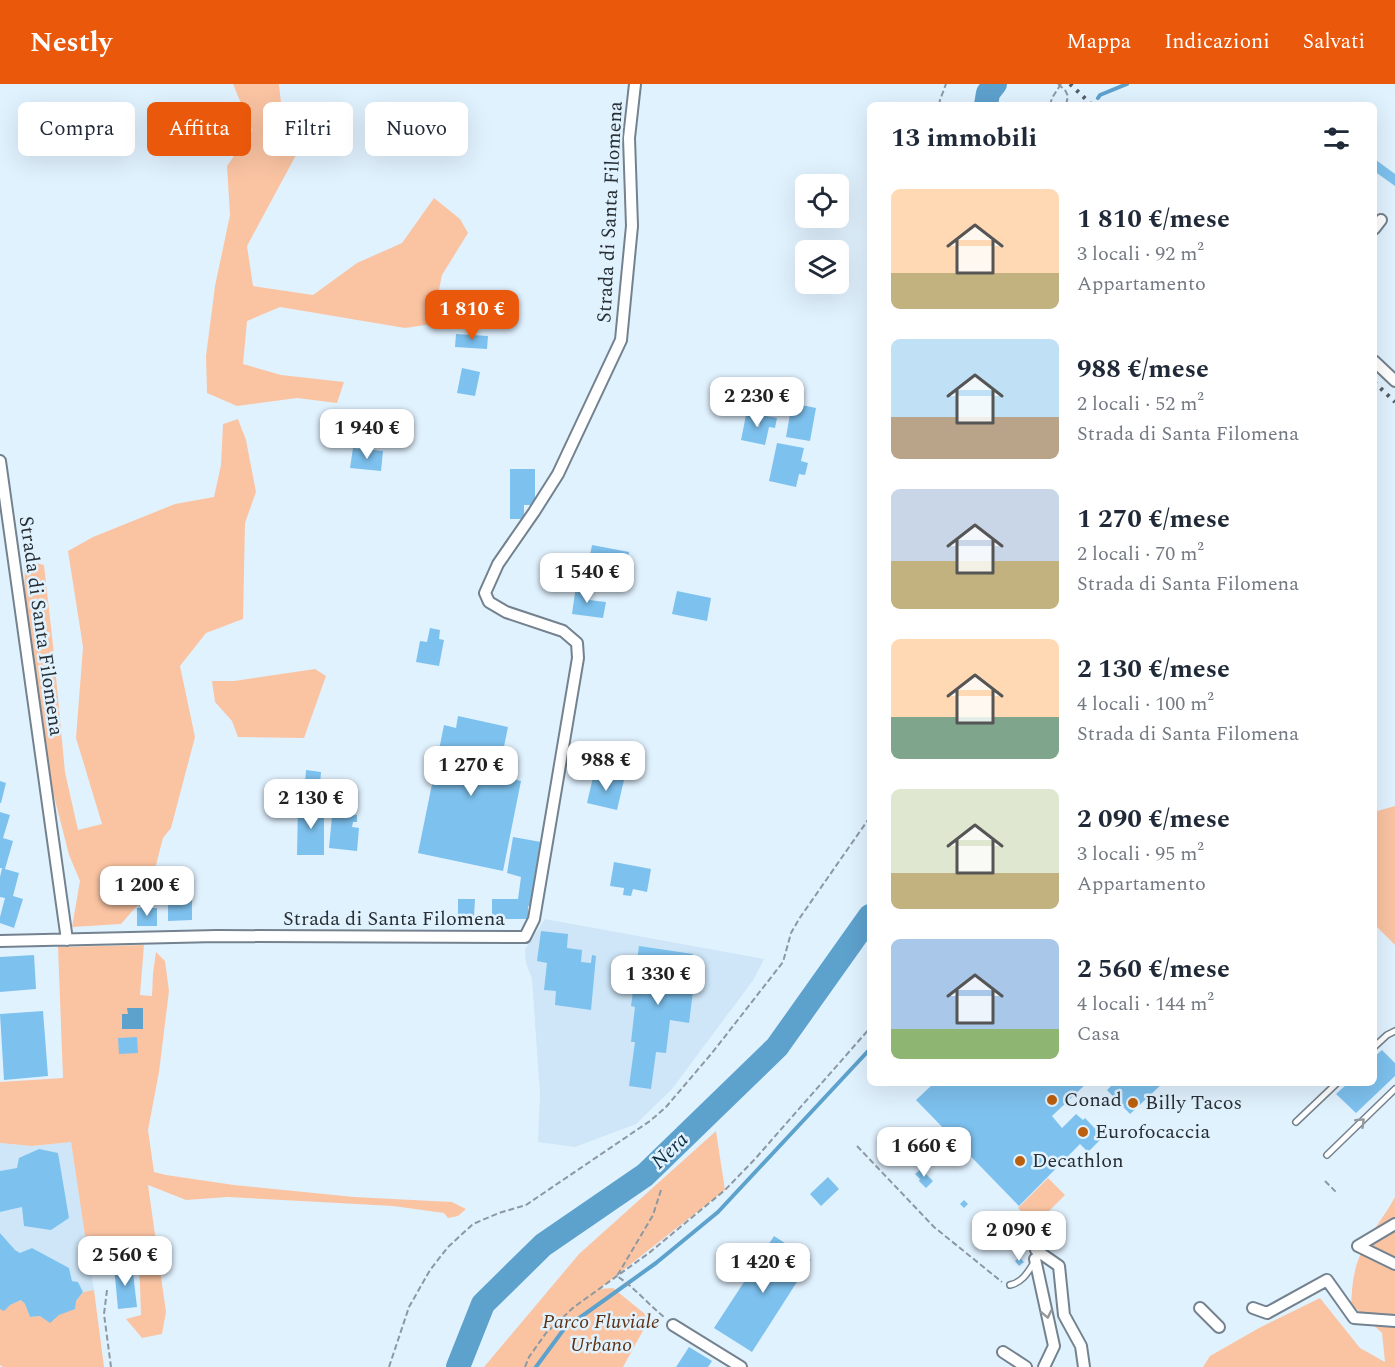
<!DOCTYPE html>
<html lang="it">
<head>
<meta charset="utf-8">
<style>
  :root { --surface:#fff; --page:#f6f6f7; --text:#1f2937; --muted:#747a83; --accent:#ea580c }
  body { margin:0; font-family:Spectral,serif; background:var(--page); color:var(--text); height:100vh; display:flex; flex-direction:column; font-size:22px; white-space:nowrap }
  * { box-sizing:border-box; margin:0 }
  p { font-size:20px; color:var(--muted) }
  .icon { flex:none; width:33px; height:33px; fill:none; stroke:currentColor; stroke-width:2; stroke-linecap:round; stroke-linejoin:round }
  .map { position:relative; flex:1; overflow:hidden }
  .panel { position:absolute; left:867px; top:18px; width:510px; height:984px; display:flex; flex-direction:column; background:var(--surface); border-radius:9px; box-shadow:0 6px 24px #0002 }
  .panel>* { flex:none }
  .top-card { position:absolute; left:18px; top:18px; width:570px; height:54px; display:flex; gap:12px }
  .tools { position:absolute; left:795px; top:90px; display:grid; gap:12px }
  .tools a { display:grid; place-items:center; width:54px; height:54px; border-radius:9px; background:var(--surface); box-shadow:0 6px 24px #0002; font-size:30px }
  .price { position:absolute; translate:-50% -51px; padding:0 14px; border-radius:12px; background:#fff; color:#222; font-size:20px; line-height:39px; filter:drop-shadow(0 2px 3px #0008) }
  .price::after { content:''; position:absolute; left:50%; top:36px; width:18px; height:14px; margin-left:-9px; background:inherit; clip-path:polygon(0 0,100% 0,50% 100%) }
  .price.current { background:var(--accent); color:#fff }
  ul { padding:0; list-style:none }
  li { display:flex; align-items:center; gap:18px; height:150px; padding:0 24px }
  li span { display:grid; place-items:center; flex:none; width:168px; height:120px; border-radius:9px; color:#555 }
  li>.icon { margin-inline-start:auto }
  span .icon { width:72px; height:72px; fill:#fffc; stroke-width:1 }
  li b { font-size:26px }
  h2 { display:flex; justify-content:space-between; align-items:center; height:72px; padding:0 24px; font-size:26px }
  .chip { padding:0 21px; border-radius:9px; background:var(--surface); box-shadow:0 6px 24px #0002; font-size:21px; line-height:54px }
  .chip.current { background:var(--accent); color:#fff }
  header { display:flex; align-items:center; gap:36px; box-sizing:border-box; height:84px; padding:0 30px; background:var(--accent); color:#fff }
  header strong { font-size:28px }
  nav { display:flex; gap:33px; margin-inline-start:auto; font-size:21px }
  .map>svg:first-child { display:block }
</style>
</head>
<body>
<header>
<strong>Nestly</strong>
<nav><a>Mappa</a><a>Indicazioni</a><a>Salvati</a></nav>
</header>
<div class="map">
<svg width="1395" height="1283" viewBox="0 0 1395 1283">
  <rect width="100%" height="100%" fill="#e1f2ff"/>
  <path fill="#cee6f7" d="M545 835 764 875 754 895 672 1005 636 1040 575 1063 538 1058 540 1010 532 895 526 879 525 865Z
    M71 1058 94 1206 83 1208 78 1198 72 1197 69 1184 32 1164 20 1169 15 1166 0 1149V1128L22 1123 51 1146 69 1134 57 1069 17 1084 0 1087V1059L32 1062Z"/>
  <path fill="#fac4a3" d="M233 0H279L282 28 349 41 351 54 303 58 247 162 253 202 313 211 357 179 402 159 434 114 460 135 468 149 442 191 432 240 405 244 280 223 247 237 243 280 281 291 344 298 337 319 297 314 237 322 207 309 206 272 215 202 230 131 227 82 252 46Z
    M238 335 246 356 256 408 245 439 243 535 206 549 180 582 195 653 171 744 163 754 149 808 121 840 72 843 80 797 69 771 53 708 24 514 25 476 44 481 53 561 65 688 78 746 102 740 76 654 83 563 68 467 93 453 175 420 214 413 221 381 223 340Z
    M315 585 326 592 304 654 238 653 232 637 215 618 212 597H234Z
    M1395 722V861L1374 840V728Z
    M144 861 140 911 152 912 153 889 156 868 165 877 169 907 159 988 148 1046 154 1088 166 1091 234 1101 354 1113 452 1118 466 1125 458 1132 448 1134 444 1129 393 1122 228 1113 186 1116 148 1101 166 1228 162 1250 142 1254 126 1235 141 1231 140 1201 138 1173 115 1176 91 1191 71 1058 32 1062 0 1059V998L63 994 58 863Z
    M716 1047 725 1106 599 1205 613 1204 650 1234 623 1283H484L579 1170Z
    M1048 1094 1065 1111 1035 1141 1018 1124Z
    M1395 1113V1283H1203L1210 1272 1259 1244 1320 1214 1360 1264 1385 1278 1382 1249 1351 1220C1352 1209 1352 1198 1355 1187 1361 1160 1382 1137 1395 1113Z
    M94 1206 104 1283H3L0 1281V1225L21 1216 25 1220 30 1233 40 1232 50 1238 76 1217 83 1208Z"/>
  <path fill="#5da1cd" d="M127 924H143V945H122V930H128Z"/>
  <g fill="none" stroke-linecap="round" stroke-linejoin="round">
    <path stroke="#5da1cd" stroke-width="4" d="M1098 14 1100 11 1127 0
      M536 1283 564 1245 656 1179 718 1128 870 965"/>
    <path stroke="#5da1cd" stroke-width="24" d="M986 21 988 9 995 0
      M458 1283 483 1220 543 1161 645 1091 777 963 870 832"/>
  </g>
  <path fill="#7dc1ee" d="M1376 76 1395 90V102L1374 87V78Z
    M456 250 488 252 487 265 455 263Z
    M462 284 480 288 475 312 457 309Z
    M792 319 816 324 810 357 786 353Z
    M747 326 759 329 756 342 759 343 761 331 777 334 775 344 769 343 765 361 741 356Z
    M777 359 804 364 801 377 808 379 805 391 799 390 796 403 769 397Z
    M353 364 383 367 381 387 350 384Z
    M510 385H535V421H524V435H510Z
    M592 461 629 468 624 493 587 486Z
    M576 502 591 504 589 516 606 518 603 534 572 530Z
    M677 507 711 514 707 537 672 530Z
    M430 544 440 546 439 555 444 556 439 582 416 578 420 557 427 558Z
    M458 632 508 643 498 692 521 697 503 787 418 769 444 641 456 644Z
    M306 686 321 688 320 700 305 698Z
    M594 689 624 696 617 726 587 719Z
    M0 697 6 699 1 719H0Z
    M345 718 353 719 352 731H357V738H353L352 743 359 744 357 767 329 764 333 722 344 723Z
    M298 721H324V771H297Z
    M0 728 10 731 3 754 13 757 5 785 19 789 13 812 23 815 14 844 0 839V833L5 814 0 813V793L2 784H0Z
    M513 753 541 758 534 794 532 822H528V835H492V815H518L521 793 507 789Z
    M614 778 651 785 647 808 633 805 631 812 623 811 624 804 610 802Z
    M159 799 179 800 178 811 159 810Z
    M179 805H192V836L168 837V815H179Z
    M458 815H475L474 833H458Z
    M137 824H157V842H137Z
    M541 847 568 850 567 864 582 866 581 878 591 879 592 871 596 872 591 926 555 921 556 907 544 906 547 879 537 877Z
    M639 862 693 870 691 884 695 892 689 939 670 936 666 969 656 968 651 1005 629 1002 635 958H631L635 923 631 922Z
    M34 871 36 905 0 908V873Z
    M43 927 48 992 4 996 0 930Z
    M137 953 138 969 119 970 118 954Z
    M1382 966 1395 979V992L1356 1029 1336 1010 1348 999H1374V973Z
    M934 999H1087L1052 1032 1062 1044 1076 1030 1083 1036 1085 1034 1103 1053 1088 1068 1080 1060 1019 1122 916 1016Z
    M1114 999H1163L1130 1030 1107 1006Z
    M39 1065 58 1069 69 1134 51 1146 24 1142 22 1123 0 1128V1087L17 1084 19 1074Z
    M921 1085 933 1097 926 1104 919 1097 920 1095 915 1090Z
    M828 1093 839 1105 821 1122 810 1110Z
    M964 1116 968 1120 964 1124 960 1120Z
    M992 1145 996 1150 992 1154 987 1149Z
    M0 1149 15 1166 20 1169 32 1164 69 1184 72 1197 78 1198 83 1208 76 1217 75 1225 59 1231 50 1239 40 1232 30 1233 25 1220 21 1216 10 1221 4 1227 0 1225Z
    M774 1152 811 1176 752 1268 714 1244Z
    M1019 1173 1024 1178 1019 1182 1015 1177Z
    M132 1180 137 1223 118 1225 114 1182Z
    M689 1263 712 1277 708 1283H676Z"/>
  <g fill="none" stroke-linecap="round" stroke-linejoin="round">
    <defs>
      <path id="service" d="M1374 963 1387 951 1395 947
        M1296 1038 1337 999
        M1327 1071 1395 1005
        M1010 1201C1023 1198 1028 1188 1035 1177"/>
      <path id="minor" d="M1374 145 1381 136
        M1374 277 1395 297
        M0 377 67 856
        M0 857 217 852 525 853 534 835 578 574 577 559 563 547 506 528 489 518 485 509 498 480 534 428 558 390 621 256 632 142 629 54 635 0
        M1358 1162 1395 1140
        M1358 1162 1395 1180
        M1036 1166 1059 1182 1064 1231 1081 1262 1084 1283
        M1035 1175 1054 1262 1044 1283
        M1200 1224 1219 1243
        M1253 1224 1267 1229 1327 1196 1354 1234 1395 1237
        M673 1241 741 1283
        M1003 1268 1026 1283"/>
    </defs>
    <use href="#service" stroke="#73828e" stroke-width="8"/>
    <use href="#minor" stroke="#73828e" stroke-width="14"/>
    <path stroke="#8c98a2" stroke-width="2" stroke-dasharray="6 3" stroke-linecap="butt" d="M1065 6 1068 12 1066 21
      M939 21 940 16 946 0
      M1050 21 1052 14 1061 0
      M857 1062 934 1143 1002 1198
      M1325 1097 1336 1108
      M661 1106 653 1131 617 1192C635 1204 648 1220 664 1233
      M107 1206 104 1230 111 1283
      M389 1283 409 1223 430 1186 448 1163 473 1140 499 1129 526 1121 650 1037 666 1023 712 969 783 878 791 849 799 835 870 733
      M525 1283 529 1273 546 1249 574 1223 649 1169 725 1106 755 1075 870 944"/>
    <use href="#service" stroke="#fff" stroke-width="5"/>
    <use href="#minor" stroke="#fff" stroke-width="10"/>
    <path stroke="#525c63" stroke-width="4" stroke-dasharray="3 6" stroke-linecap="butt" d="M1070 0 1092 21
      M1374 298 1395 318"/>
    <path stroke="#8c98a2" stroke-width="2" stroke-dasharray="6 3" stroke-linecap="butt" d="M1058 0 1065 6"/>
  </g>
  <defs><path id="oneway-chevron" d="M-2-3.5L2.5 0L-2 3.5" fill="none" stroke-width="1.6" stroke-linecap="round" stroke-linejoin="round" transform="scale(1.5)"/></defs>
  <g stroke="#94989a">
    <use href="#oneway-chevron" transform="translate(1361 1038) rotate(-44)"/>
    <use href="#oneway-chevron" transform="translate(1047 1230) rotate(78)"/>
  </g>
  <g fill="#bc5f0f" stroke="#e1f2ff" stroke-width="2">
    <circle cx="1052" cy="1016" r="6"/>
    <circle cx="1133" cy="1019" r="6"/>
    <circle cx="1083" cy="1048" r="6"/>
    <circle cx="1020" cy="1077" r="6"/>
  </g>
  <g text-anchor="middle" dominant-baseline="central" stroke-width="5" stroke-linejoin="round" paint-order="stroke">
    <g font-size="20" fill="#293035" stroke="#e1f2ff">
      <text transform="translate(610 128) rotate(-87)">Strada di Santa Filomena</text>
      <text transform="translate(41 542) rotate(82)">Strada di Santa Filomena</text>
      <text x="394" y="835">Strada di Santa Filomena</text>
    </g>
    <g font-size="20" fill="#293035" stroke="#e1f2ff" text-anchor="start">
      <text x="1064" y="1016">Conad</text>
      <text x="1145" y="1019">Billy Tacos</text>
      <text x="1095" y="1048">Eurofocaccia</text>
      <text x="1032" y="1077">Decathlon</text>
    </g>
    <g font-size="20" font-style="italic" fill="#5d3214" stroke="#e1f2ff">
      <text x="601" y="1238">Parco Fluviale<tspan x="601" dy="23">Urbano</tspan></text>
    </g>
    <g font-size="21" font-style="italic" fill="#0f2e41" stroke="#e1f2ff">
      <text transform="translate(670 1067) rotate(-44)">Nera</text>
    </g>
  </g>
</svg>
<div class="tools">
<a><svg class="icon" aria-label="locate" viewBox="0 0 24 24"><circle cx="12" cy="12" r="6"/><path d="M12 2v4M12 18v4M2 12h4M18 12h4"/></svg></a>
<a><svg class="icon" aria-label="layers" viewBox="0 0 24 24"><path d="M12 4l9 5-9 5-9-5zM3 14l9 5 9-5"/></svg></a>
</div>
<b class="price current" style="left:472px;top:257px">1 810 €</b>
<b class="price" style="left:757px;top:344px">2 230 €</b>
<b class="price" style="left:367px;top:376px">1 940 €</b>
<b class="price" style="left:587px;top:520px">1 540 €</b>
<b class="price" style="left:606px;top:708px">988 €</b>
<b class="price" style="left:471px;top:713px">1 270 €</b>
<b class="price" style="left:311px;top:746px">2 130 €</b>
<b class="price" style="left:147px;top:833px">1 200 €</b>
<b class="price" style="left:658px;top:922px">1 330 €</b>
<b class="price" style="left:924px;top:1094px">1 660 €</b>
<b class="price" style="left:1019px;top:1178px">2 090 €</b>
<b class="price" style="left:125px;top:1203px">2 560 €</b>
<b class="price" style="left:763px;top:1210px">1 420 €</b>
<div class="top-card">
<a class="chip">Compra</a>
<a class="chip current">Affitta</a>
<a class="chip">Filtri</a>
<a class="chip">Nuovo</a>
</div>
<section class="panel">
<h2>13 immobili<svg class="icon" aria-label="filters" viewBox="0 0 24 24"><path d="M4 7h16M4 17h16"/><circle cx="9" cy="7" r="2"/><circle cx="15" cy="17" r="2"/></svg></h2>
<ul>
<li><span style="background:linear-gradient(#ffd9b3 70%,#c2b280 0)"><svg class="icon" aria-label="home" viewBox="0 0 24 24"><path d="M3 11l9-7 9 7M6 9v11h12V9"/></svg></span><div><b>1 810 €/mese</b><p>3 locali · 92 m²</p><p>Appartamento</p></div></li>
<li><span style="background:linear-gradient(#bfe0f5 65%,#b9a48a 0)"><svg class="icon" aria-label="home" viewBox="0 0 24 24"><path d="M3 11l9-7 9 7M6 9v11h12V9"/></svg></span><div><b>988 €/mese</b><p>2 locali · 52 m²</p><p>Strada di Santa Filomena</p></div></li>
<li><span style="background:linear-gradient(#c9d6e8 60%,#c2b280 0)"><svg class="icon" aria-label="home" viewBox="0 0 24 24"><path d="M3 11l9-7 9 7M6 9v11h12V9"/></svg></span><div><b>1 270 €/mese</b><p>2 locali · 70 m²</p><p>Strada di Santa Filomena</p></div></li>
<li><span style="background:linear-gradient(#ffd9b3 65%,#7fa58c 0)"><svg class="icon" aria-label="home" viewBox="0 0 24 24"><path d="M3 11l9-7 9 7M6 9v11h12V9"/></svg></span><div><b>2 130 €/mese</b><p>4 locali · 100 m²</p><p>Strada di Santa Filomena</p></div></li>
<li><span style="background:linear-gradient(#dfe7d0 70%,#c2b280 0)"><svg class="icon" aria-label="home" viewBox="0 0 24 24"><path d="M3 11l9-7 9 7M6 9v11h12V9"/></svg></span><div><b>2 090 €/mese</b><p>3 locali · 95 m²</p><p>Appartamento</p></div></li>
<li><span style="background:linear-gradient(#a9c7e8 75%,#8fb573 0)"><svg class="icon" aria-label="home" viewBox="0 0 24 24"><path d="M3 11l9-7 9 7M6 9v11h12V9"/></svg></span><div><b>2 560 €/mese</b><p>4 locali · 144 m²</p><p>Casa</p></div></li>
</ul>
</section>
</div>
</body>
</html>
